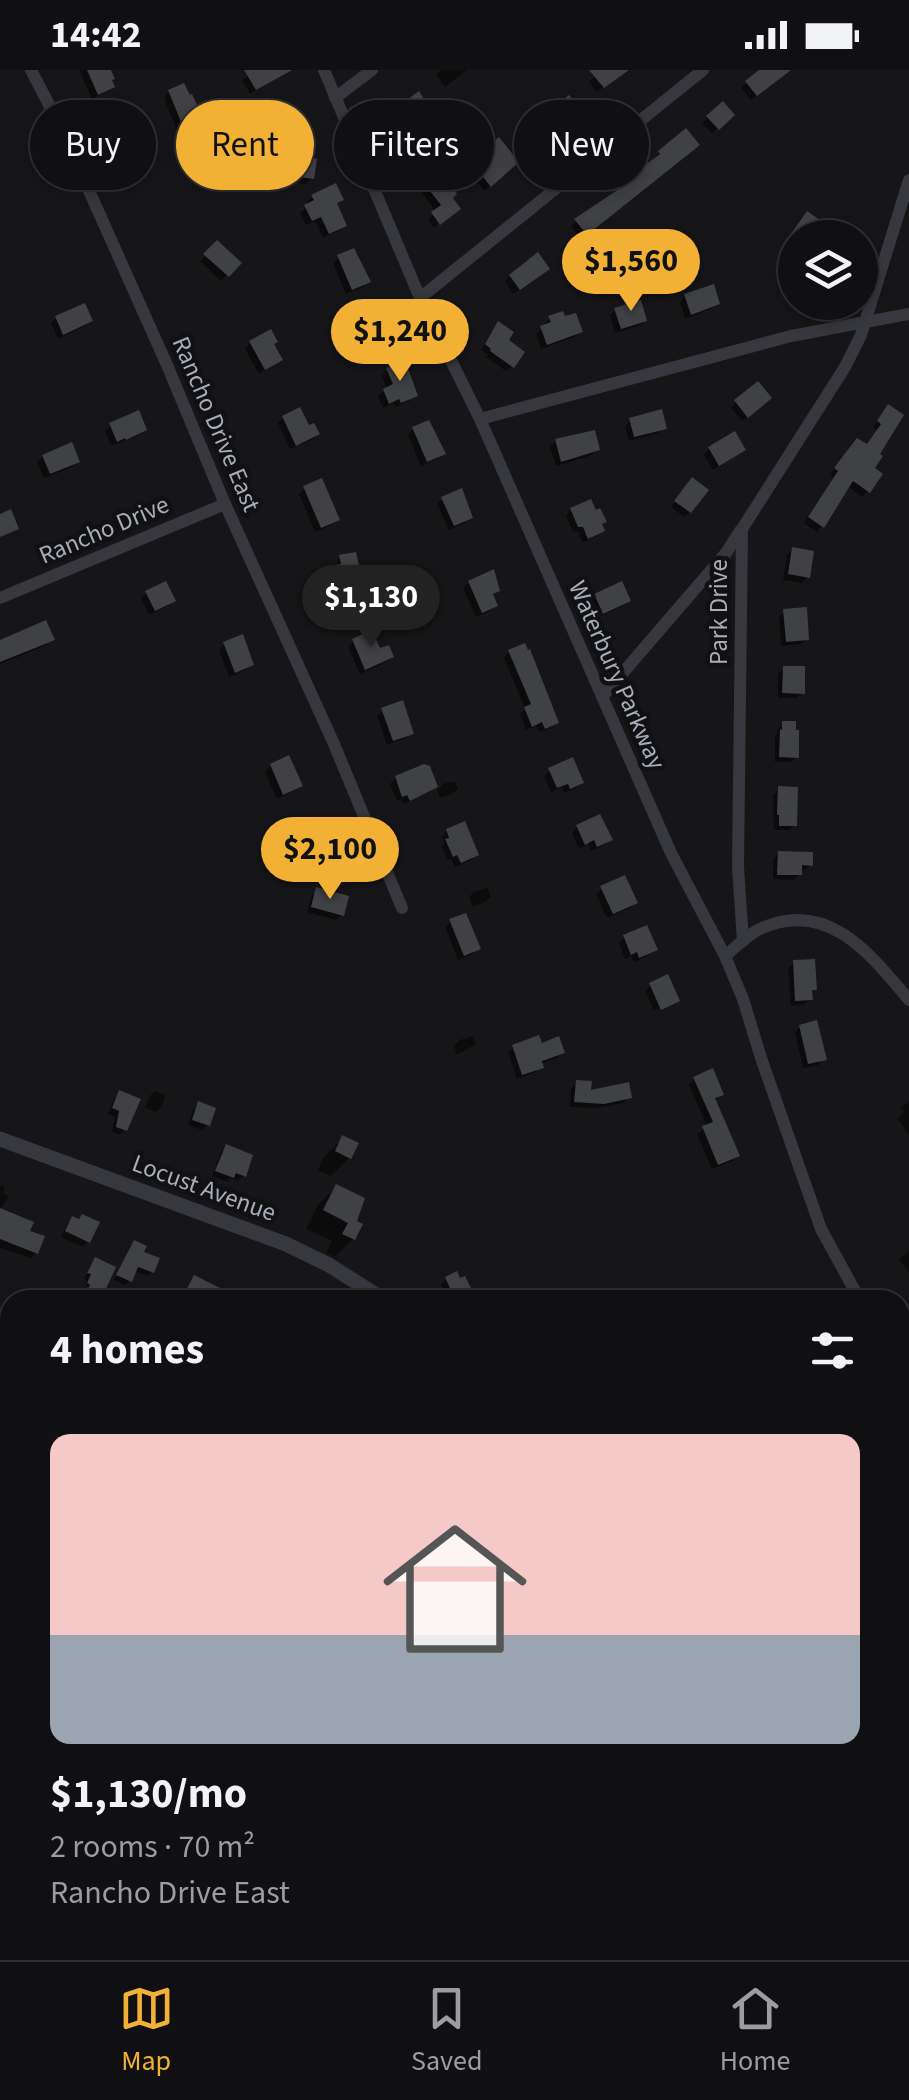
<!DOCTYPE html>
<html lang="en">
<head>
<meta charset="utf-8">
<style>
  :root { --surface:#101012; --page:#1e1e20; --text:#f1f3f6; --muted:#9c9d9f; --line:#303032; --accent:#f2b134 }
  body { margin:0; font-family:"Source Sans 3",sans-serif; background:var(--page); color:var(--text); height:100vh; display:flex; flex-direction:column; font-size:38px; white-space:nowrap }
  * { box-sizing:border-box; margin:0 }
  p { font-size:32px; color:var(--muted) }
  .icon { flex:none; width:55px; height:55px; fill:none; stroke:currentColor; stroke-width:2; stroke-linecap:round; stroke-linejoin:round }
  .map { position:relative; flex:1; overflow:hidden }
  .details { position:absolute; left:0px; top:1220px; width:910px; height:670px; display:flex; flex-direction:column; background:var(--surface); border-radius:30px 30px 0 0; box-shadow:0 5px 15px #0003,0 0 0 2px var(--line) }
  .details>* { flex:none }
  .banner { position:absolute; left:30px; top:30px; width:850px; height:90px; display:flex; gap:20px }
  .buttons { position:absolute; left:778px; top:150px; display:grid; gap:20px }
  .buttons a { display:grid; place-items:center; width:100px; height:100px; border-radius:50%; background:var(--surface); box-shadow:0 5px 15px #0003,0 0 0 2px var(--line); font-size:50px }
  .price { position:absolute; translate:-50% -85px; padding:0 22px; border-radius:35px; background:var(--accent); color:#111; font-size:32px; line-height:65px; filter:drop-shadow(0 2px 5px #0008) }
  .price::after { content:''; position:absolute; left:50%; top:60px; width:30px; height:22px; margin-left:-15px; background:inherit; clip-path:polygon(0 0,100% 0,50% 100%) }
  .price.on { background:#222; color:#fff }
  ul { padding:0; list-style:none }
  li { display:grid; align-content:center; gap:20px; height:530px; padding:0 50px }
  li+li { border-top:2px solid var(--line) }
  li span { display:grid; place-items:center; height:310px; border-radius:20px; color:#555 }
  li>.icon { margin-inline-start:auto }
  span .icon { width:180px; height:180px; fill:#fffc; stroke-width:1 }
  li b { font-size:42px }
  h2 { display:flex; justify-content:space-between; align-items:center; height:120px; padding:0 50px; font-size:42px }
  .tag { padding:0 35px; border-radius:45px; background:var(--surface); box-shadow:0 5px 15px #0003,0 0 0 2px var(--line); font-size:35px; line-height:90px }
  .tag.on { background:var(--accent); color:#111 }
  .status { display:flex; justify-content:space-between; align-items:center; height:70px; padding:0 50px; background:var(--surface); direction:ltr }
  .status svg { height:28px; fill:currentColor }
  .dock { display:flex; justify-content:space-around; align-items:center; height:140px; border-top:2px solid var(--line); background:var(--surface); font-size:28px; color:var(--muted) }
  .dock a { display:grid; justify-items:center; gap:5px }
  .dock .on { color:var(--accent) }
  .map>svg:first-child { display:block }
</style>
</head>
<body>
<div class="status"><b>14:42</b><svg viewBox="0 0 49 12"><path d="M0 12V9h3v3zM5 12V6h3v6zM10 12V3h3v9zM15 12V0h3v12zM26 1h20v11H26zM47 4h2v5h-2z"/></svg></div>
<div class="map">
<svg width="909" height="1890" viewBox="0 0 909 1890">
  <rect width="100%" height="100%" fill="#161618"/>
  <path fill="#0007" d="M79 0H108L112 17 106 22 92 29Z
    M256 0H281L283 3 250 24 242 10Z
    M441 0H467L445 17 436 5Z
    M602 0H626L597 22 589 12Z
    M763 0H780L778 9 751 30 741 18Z
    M169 22 201 50 195 55 178 63 164 28Z
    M418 25 422 44 395 61 388 49Z
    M568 28 558 57 537 74 528 62Z
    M722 34 732 45 712 63 702 53Z
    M691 81 580 168 571 156 656 91 654 88 659 83Z
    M482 84 516 92 484 121 475 109 485 100 476 89Z
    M281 87 312 108 306 114 273 109 275 93Z
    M421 109 450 128 452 144 434 158 428 150 436 142 416 114Z
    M313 127 335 135 344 155 338 161 323 168 315 151 306 155 300 143 309 136 307 132Z
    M802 150 795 168V188L782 178Z
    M217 173 238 193 221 211 200 191Z
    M339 187 368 211 363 217 346 224 333 193Z
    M542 204 513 224 505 212 510 206Z
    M685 226 717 233 712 238 685 249 680 232Z
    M615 240 645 251 639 256 615 263 610 245Z
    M363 243 393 267 388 273 372 280 358 249Z
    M56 248 90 251 85 256 58 269 51 253Z
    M550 248 564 250 580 262 574 267 541 279 536 264 545 257 544 254Z
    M493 260 505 270 512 296 506 301 486 287 488 285 481 280Z
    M250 273 271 275 279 290 259 304 245 279Z
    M387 300 415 325 409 331 395 337 394 333 383 338 378 326 387 319 382 306Z
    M736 332 763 333 742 351 731 338Z
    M889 338 871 399 868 421 862 427 847 416 817 462 804 453 834 407 830 405 852 376 866 377 878 360 873 357Z
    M283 348 307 359 317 364 311 370 290 379 278 353Z
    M631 350 664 358 658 363 629 371 625 356Z
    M110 356 144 359 139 365 111 376 105 361Z
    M413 359 442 384 437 389 421 396 408 365Z
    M556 371 598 379 592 385 556 396 550 376Z
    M709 379 743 380 713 400 704 385Z
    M43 387 77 391 72 397 44 408 37 392Z
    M687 416 689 442 684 447 671 437Z
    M305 418 337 449 331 455 315 462 299 424Z
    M443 429 470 448 465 453 449 460 437 434Z
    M572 440 600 455 602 461 596 466 582 473 578 462H573L566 446Z
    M793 480 807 507 802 513 783 510 787 485Z
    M340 487 356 494 352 498 353 527 347 532 331 535 328 519 332 515 330 503Z
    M469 513 498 520 492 526 495 535 490 541 476 547 463 518Z
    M147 523 173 531 167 536 149 545 141 528Z
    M595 526 628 530 623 536 597 548 590 531Z
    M785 541 807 569 801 574 781 576 779 547Z
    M52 569 46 575 0 594V572Z
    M353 571 379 582 391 586 386 592 360 604 348 577Z
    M225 574 252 594 246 600 229 607 219 580Z
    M509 582 556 652 550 658 539 662 536 656 526 660 520 644 525 639 504 588Z
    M784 598 802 623 797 628H778V604Z
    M383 640 411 663 406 668 387 675 377 646Z
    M783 653 796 687 791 692H775V668L778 659Z
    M271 696 300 715 294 721 277 729 265 702Z
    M550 700 581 713 576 718 564 723 562 717 551 722 544 706Z
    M396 708 435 716 429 722 404 734 401 729 397 731 390 714Z
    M455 711 458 719 452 724 440 728 437 720 443 714Z
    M779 719 795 755 789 760H774L773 725Z
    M599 747 610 769 604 775 591 781 588 774 579 779 572 763 577 757Z
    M447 761 476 784 471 790 455 797 451 789 448 790 441 776 445 773 442 767Z
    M779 783 810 795 805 800H799V804L794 810 773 809V789Z
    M487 817 491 827 485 832 473 837 469 827 474 822Z
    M601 819 635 832 630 838 607 848 596 824Z
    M317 820 342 844 336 850 307 842 311 826Z
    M451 851 478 879 473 884 458 890 445 857Z
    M624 867 655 880 649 885 634 892 631 886 625 889 619 873Z
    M794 893 814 919 810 923V929L804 935 791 936 788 898Z
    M651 915 674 931 654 940 645 921Z
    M800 957 824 989 818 995 803 998 795 963Z
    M473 966 476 974 457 985 454 976 460 970Z
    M540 976 562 982 557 988 540 994 541 997 535 1002 517 1009 508 982 513 977Z
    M695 1009 721 1024 714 1031 737 1086 732 1091 712 1099 697 1064 707 1057 689 1014Z
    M577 1013 589 1023 629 1027 623 1033 596 1038 570 1037 571 1018Z
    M155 1021 166 1025 162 1036 156 1042 145 1038 150 1026Z
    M120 1023 125 1060 119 1065 112 1062 115 1047 108 1044 114 1029Z
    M909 1031V1065L897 1048 904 1042 901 1038Z
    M199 1034 208 1055 202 1060 188 1055 193 1040Z
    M343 1068 349 1088 331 1106 318 1100 324 1087Z
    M227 1077 244 1105 238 1111 230 1108 227 1112 212 1106 221 1082Z
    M0 1115 5 1117 3 1123 9 1126 0 1140Z
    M336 1117 353 1169 335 1187 326 1183 332 1171 306 1159 318 1135Z
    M73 1148 88 1172 83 1177 61 1167 67 1154Z
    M0 1149 27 1162 36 1182 31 1188 0 1178Z
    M134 1173 152 1202 147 1206 134 1201 126 1215 114 1210 130 1178Z
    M909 1181V1203L899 1189Z
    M95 1190 100 1222 85 1215 87 1210 84 1209 90 1195Z
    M447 1209 463 1230H448L441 1214Z
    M165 1217 175 1222 171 1230H156Z
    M494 1880H540L536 1884 523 1885 518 1890 495 1888Z
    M639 1880H672L641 1889Z"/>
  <path fill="#404145" d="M87 0H111L115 9 112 10 115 17 98 25Z
    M244 0H292L256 20Z
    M589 0H629L604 18Z
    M759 0H791L757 26 745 11Z
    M184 13 190 25 192 24 204 50 184 59 168 20Z
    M419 21 430 39 402 57 392 41Z
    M569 25 580 38 544 70 532 55Z
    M723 31 735 45 719 60 706 46Z
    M686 58 700 75 587 165 574 149 619 119 617 116 660 84 658 81Z
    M499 67 519 92 491 117 479 102 489 93 480 82Z
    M280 84 317 89 314 109 277 104Z
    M435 95 457 124 453 128 461 139 440 155 431 142 441 135 419 107Z
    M336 113 344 130 337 133 347 156 329 164 321 147 312 151 304 135 314 130 311 125Z
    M807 141 824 153 814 168H788Z
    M217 170 242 193 229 207 203 184Z
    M354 178 371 212 352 220 337 185Z
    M538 182 550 199 520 220 509 205Z
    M714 214 720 234 691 245 684 224Z
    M641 230 647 251 621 259 614 238Z
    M85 233 93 251 63 265 55 246Z
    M378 233 396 268 378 276 362 241Z
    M563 241 565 246 576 243 583 262 547 275 540 256 551 252 548 246Z
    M498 251 514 262 509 270 525 282 514 298 490 281 491 279 485 274Z
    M271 259 278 272 274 274 283 290 265 300 249 271Z
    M405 290 418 326 401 333 399 329 389 334 383 319 393 314 386 298Z
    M758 311 772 328 748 348 734 330Z
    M888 334 904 345 880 384 883 386 875 398 883 404 870 423 853 411 824 458 808 447 838 401 834 398 843 386 857 368 867 374 881 354 877 351Z
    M300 337 309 355 314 353 320 364 296 376 282 346Z
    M662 339 667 359 634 367 629 348Z
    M139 340 147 360 126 370 125 368 117 372 109 353Z
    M429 350 446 384 427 392 412 357Z
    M595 360 600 380 561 392 555 369Z
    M735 361 746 380 719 396 708 377Z
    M72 372 80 392 50 404 42 385Z
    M692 407 709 420 691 443 674 431Z
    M322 408 340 450 321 458 303 416Z
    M462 418 473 448 454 456 441 427Z
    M591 429 596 440 600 438 607 452 602 454 605 461 588 469 583 457H578L570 438Z
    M11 439 19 459 0 467V444Z
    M792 477 814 481 810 508 788 504Z
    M356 482 359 495H354L357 513 353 514 355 528 336 531 332 511 337 510 334 495 341 494 339 485Z
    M494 499 500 521 493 524 498 536 482 543 468 511Z
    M166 511 176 531 155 541 145 521Z
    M622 511 631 531 603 544 594 524Z
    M807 537 809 570 786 572 783 539Z
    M46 550 55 570 0 592V570Z
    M372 560 380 578 389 575 394 587 365 600 352 569Z
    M243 564 254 595 235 603 223 572Z
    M525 573 528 580 530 579 559 653 545 659 542 652 532 657 524 637 531 634 508 580Z
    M783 596H805V624L782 623Z
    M403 630 414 664 393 671 381 638Z
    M782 651H796V660H799V688L779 687 780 659 782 660Z
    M289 685 303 716 283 725 270 694Z
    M573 687 584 713 570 719 568 714 557 718 548 698Z
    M424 694 430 696 438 717 410 731 407 725 402 727 395 706Z
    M778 716 798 717 797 756H779V745H777Z
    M600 744 613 770 597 777 594 770 585 775 576 755Z
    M465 751 479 785 461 793 457 785 453 787 445 769 449 768 446 759Z
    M778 781 813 782V796L802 795V805H777Z
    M625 805 638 833 613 844 600 816Z
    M316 817 349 826 344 846 311 837Z
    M466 843 481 879 464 886 449 849Z
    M647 855 658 880 639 888 637 882 631 885 623 865Z
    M815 889 817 920H812L813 930 795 931 793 890Z
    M668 904 680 931 661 940 649 913Z
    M817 950 827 990 808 994 799 955Z
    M539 965 542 973 559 966 565 983 542 991 544 998 522 1005 512 975Z
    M713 998 724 1025 715 1028 740 1086 718 1095 702 1056 713 1052 693 1007Z
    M576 1010 592 1011 591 1020 629 1012 632 1028 604 1034 574 1032Z
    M119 1020 141 1029 127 1061 116 1057 119 1041 112 1038Z
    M198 1031 216 1038 210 1056 192 1050Z
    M342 1065 359 1073 351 1089 335 1081Z
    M226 1074 253 1085 246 1107 236 1103 234 1108 215 1101Z
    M336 1114 365 1128 357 1151 363 1154 355 1170 342 1164 348 1153 323 1140Z
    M0 1138 34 1152 30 1161 45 1166 38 1184 0 1169Z
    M82 1144 100 1152 90 1173 65 1161 72 1146 79 1149Z
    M134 1170 147 1176 144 1182 160 1188 154 1203 138 1197 132 1212 116 1205Z
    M95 1187 116 1197 105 1221 103 1220 101 1225 88 1219 90 1215 87 1213 91 1204 87 1203Z
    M457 1201 460 1208 465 1206 474 1224 470 1225 473 1230H455L445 1207Z
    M194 1205 224 1220 219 1230H181Z"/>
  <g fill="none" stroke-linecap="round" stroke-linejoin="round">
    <path stroke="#37383d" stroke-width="12" d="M31 0 61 58 167 295 225 434 334 674 402 838
      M324 0 420 228 480 349 671 783 725 886 743 929 761 988 821 1159 860 1230
      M335 28 372 0
      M420 228 703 0
      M480 349 791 266 909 244
      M0 528 225 434
      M602 627 726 483 740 461
      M743 871 738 797 742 459 845 297 861 265 909 110
      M725 886C736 877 749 863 762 858 829 829 871 885 909 930
      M900 1292 909 1305"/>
    <path stroke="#37383d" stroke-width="15" d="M0 1069 286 1174 329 1195 384 1230
      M614 1880 616 1890"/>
  </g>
  <g text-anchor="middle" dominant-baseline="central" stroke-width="9" stroke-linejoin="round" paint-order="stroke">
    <g font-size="25" fill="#a8adb8" stroke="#111113">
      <text transform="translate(216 354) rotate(67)">Rancho Drive East</text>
      <text transform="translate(104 460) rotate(-23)">Rancho Drive</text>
      <text transform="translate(719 542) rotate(-90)">Park Drive</text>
      <text transform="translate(617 605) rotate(66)">Waterbury Parkway</text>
      <text transform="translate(204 1118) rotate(20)">Locust Avenue</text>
    </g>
  </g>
</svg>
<div class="buttons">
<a><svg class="icon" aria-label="layers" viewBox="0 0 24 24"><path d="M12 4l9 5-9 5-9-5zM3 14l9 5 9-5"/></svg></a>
</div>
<b class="price" style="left:631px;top:244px">$1,560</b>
<b class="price" style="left:400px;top:314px">$1,240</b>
<b class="price on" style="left:371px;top:580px">$1,130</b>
<b class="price" style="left:330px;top:832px">$2,100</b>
<div class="banner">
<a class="tag">Buy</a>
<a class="tag on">Rent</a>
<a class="tag">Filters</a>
<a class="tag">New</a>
</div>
<section class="details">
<h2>4 homes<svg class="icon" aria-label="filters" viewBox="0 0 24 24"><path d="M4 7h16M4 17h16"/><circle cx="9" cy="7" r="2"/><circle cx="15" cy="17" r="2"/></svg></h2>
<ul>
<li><span style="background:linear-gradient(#f6c9c9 65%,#9aa5b1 0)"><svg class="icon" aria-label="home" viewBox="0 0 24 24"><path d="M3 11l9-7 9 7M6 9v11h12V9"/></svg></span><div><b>$1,130/mo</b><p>2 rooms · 70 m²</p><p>Rancho Drive East</p></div></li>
</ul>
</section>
</div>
<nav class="dock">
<a class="on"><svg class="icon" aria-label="map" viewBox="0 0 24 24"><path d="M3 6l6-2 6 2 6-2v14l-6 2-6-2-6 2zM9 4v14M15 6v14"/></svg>Map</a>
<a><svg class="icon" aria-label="saved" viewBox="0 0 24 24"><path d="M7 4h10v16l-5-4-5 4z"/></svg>Saved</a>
<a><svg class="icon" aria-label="home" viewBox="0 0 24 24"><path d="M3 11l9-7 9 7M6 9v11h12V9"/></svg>Home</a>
</nav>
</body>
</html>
